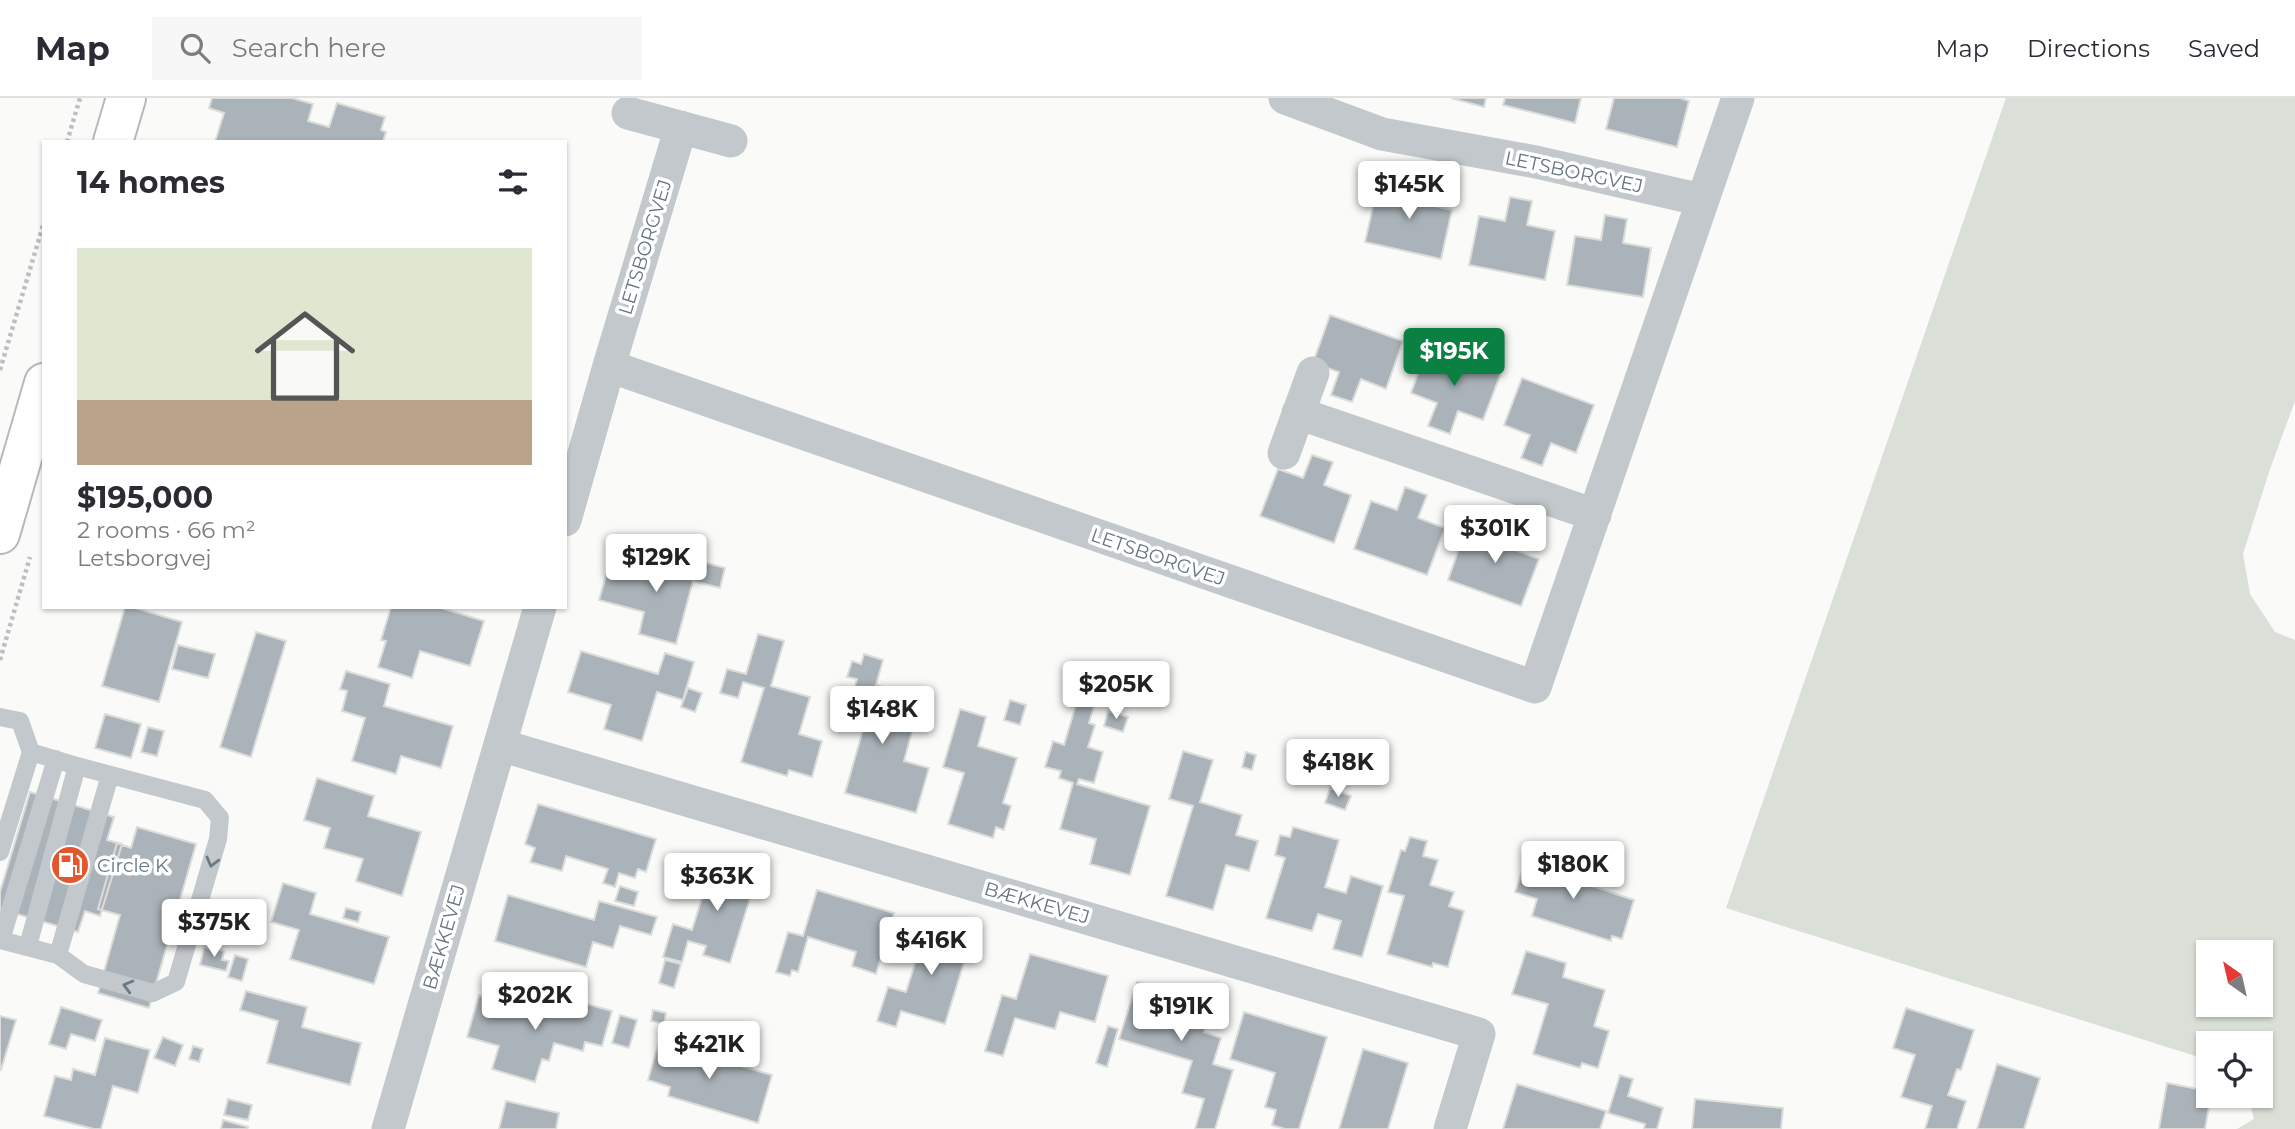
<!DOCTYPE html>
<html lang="en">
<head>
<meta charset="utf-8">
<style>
  :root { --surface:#fff; --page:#f7f7f7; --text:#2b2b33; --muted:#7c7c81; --line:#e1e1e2; --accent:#0b8043 }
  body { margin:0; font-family:Montserrat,sans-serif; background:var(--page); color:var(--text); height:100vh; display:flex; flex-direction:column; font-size:26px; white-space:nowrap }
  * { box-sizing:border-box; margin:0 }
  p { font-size:23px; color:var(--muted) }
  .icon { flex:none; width:38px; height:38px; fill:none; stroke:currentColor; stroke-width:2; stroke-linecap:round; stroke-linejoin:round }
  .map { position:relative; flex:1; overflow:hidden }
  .drawer { position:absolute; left:42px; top:42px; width:525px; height:469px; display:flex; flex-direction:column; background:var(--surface); border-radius:0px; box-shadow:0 2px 5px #0004 }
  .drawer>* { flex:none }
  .needle { width:46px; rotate:326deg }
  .tools { position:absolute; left:2196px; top:842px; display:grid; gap:14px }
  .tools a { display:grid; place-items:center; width:77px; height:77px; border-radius:0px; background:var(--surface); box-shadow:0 2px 5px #0004; font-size:35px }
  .price { position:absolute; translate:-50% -60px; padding:0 16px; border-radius:7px; background:#fff; color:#222; font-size:23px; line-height:46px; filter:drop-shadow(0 2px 4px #0008) }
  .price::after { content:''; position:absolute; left:50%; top:42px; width:21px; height:16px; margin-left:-10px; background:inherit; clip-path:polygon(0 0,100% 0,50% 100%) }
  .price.on { background:var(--accent); color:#fff }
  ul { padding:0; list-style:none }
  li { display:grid; align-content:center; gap:14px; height:371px; padding:0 35px }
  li+li { border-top:2px solid var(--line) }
  li span { display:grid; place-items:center; height:217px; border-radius:0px; color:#555 }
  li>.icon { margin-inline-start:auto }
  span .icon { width:126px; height:126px; fill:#fffc; stroke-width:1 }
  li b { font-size:30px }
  h2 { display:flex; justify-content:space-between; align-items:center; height:84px; padding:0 35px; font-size:30px }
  header { display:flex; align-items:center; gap:42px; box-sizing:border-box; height:98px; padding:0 35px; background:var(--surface); border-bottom:2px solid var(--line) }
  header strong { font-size:33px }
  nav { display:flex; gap:38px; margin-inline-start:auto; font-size:24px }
  .search { width:490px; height:63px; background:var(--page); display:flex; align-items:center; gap:18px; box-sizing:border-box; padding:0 24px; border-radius:0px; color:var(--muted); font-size:26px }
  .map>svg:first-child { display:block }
</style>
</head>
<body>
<header>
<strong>Map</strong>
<div class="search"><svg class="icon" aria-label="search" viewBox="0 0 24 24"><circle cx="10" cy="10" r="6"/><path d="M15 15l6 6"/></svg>Search here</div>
<nav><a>Map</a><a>Directions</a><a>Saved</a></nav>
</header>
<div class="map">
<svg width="2295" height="1031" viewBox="0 0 2295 1031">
  <rect width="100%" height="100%" fill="#fafaf8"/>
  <path fill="#dadfd7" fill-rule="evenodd" d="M2006 0H2295V303L2269 374 2243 456 2250 496 2275 534 2295 542V1031H2237L2254 1021 2248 998H2261V945H2208V962L1726 810ZM2208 854H2261V906H2208Z"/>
  <path fill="#aab3b9" stroke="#dcdcda" stroke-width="2" d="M212 0H292L313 6 308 23 329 29 337 5 385 19 381 32 386 34 383 44H215L224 15 209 10Z
    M1451 0H1486L1484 9Z
    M1505 0H1581L1575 25 1503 7Z
    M1614 0H1680L1689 3 1677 49 1606 31Z
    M1408 77 1430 82 1425 106 1452 112 1441 161 1365 144 1376 95 1402 101Z
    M1510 99 1532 103 1527 127 1555 133 1545 182 1469 167 1479 118 1505 123Z
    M1605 117 1627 121 1623 145 1651 150 1643 199 1567 187 1575 138 1601 142Z
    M1330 217 1403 243 1386 291 1361 281 1352 304 1331 297 1339 274 1313 265Z
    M1428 248 1501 275 1483 322 1458 313 1450 336 1428 328 1437 305 1411 295Z
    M1522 280 1594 307 1576 355 1551 345 1542 368 1521 360 1530 337 1504 327Z
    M1312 357 1333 364 1324 387 1351 397 1334 445 1260 418 1278 371 1303 380Z
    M1405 389 1427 397 1418 420 1445 430 1427 477 1354 451 1371 403 1397 412Z
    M1499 420 1521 428 1512 451 1539 461 1521 508 1448 482 1465 434 1491 443Z
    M611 460 689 481 695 462 725 470 720 490 693 483 676 546 639 536 644 514 599 502Z
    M125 509H132L182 524 159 604 102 588Z
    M391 509H438L484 523 470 568 420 553 412 580 378 569 386 543 381 542Z
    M256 534 286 543 251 659 220 649Z
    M758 536 784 543 771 588 810 599 799 636 822 643 812 679 789 672 787 678 741 664 764 590 743 584 738 600 720 595 727 571 746 576Z
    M178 547 215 556 208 580 172 571Z
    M581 553 658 576 665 555 694 564 683 602 657 594 642 643 604 631 611 607 568 594Z
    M864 556 883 562 876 587 892 592 884 621 913 630 904 663 929 670 916 715 845 695 866 621 847 615 857 581 847 579 852 563 861 566Z
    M346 573 390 586 384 608 453 628 441 670 401 658 396 676 352 663 365 620 342 613 347 593 340 591Z
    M688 590 702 595 695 614 681 609Z
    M1080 593 1097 598 1089 625 1095 627 1088 649 1103 654 1094 685 1079 681 1077 686 1150 708 1130 777 1090 766 1096 741 1060 731 1073 685 1059 680 1061 673 1045 669 1053 643 1064 647Z
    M1010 602 1026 607 1020 627 1004 622Z
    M960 611 986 619 978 648 1017 660 1003 705 1011 708 1004 732 996 729 993 740 948 726 964 675 943 669Z
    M1108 613 1128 619 1123 634 1104 628Z
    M105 616 141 626 131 660 95 650Z
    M148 629 164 633 157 658 141 654Z
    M1183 653 1213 662 1200 704 1242 717 1236 737 1258 743 1249 773 1226 767 1213 812 1166 798 1193 708 1169 701Z
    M1246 654 1256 657 1252 672 1242 669Z
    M317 680 374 698 368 718 421 734 402 798 356 783 363 761 324 750 330 730 304 722Z
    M1330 690 1351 698 1345 712 1325 705Z
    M30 694 114 719 107 742 122 746 100 818 85 813 78 834 0 811V794Z
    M538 706 656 741 646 774 638 771 635 780 619 775 615 789 603 785 608 771 566 758 562 773 530 764 535 750 525 746Z
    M137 729 196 746 149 910 98 895 120 817 98 811 117 745 131 750Z
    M1293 729 1339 742 1325 789 1346 795 1351 778 1383 788 1362 859 1333 851 1341 823 1318 816 1312 833 1266 820 1285 760 1275 757 1280 737 1290 739Z
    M1410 739 1427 743 1423 758 1438 762 1430 787 1454 794 1449 808 1464 813 1448 869 1433 865 1432 869 1387 856 1404 798 1388 794 1401 752 1405 753Z
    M1529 753 1554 761 1550 774 1634 802 1622 841 1612 838 1611 843 1532 818 1537 801 1515 794Z
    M715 758 759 771 730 865 703 857 706 848 688 843 682 864 663 859 673 826 692 832Z
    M283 785 316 795 310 816 389 839 374 886 290 861 299 832 271 824Z
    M620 788 638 794 634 808 615 803Z
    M817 792 894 815 876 876 852 868 856 854 808 839 798 874 792 872 790 878 776 874 788 834 803 838Z
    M508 797 594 822 599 803 657 819 651 837 620 828 613 850 593 844 586 869 495 843Z
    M346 810 361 814 358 824 343 820Z
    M929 821 973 835 945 926 901 913 896 929 877 923 888 889 906 894Z
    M204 849 224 853 222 862 229 863 226 873 200 867Z
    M1526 853 1566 865 1563 879 1605 892 1594 928 1609 933 1598 970 1582 965 1580 970 1533 956 1548 906 1512 896Z
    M1030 856 1108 878 1095 924 1060 914 1055 931 1015 920 1003 958 985 953 1002 897 1016 901Z
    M235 857 248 861 242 883 228 879Z
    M665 862 681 866 674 890 659 885Z
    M1137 884 1212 906 1204 934 1221 940 1213 966 1233 972 1215 1031H1195L1204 1001 1182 995 1192 963 1119 941Z
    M246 893 307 909 302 929 361 945 350 987 267 965 278 923 240 912Z
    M479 897 555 918 561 899 612 913 602 948 585 944 583 953 554 945 549 963 542 961 535 984 492 971 499 948 467 939Z
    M61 909 102 922 95 943 71 936 66 951 49 946Z
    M1906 910 1974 932 1961 972 1957 971 1948 997 1966 1003 1957 1031H1925L1932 1008 1901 999 1915 957 1893 950Z
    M653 912 666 915 664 926 651 923Z
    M1244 914 1327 939 1299 1031H1285L1272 1027 1276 1012 1265 1009 1275 975 1230 961Z
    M620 917 637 922 629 950 612 945Z
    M0 918 16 922 1 972H0Z
    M1108 928 1118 931 1107 969 1096 965Z
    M661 937 694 947 692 954 772 977 758 1025 668 998 670 989 648 982Z
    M163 939 183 947 175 968 154 960Z
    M105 940 150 952 138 995 113 988 101 1031H94L44 1018 55 978 71 982 73 971 95 977Z
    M193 948 203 951 199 964 189 961Z
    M1363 951 1408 965 1388 1031H1339Z
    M1997 966 2040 980 2024 1031H1977Z
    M1620 977 1633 981 1628 998 1663 1010 1657 1031H1644L1645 1026 1608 1015Z
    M2167 985 2208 993V998H2211L2205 1031H2159Z
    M1517 986 1606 1013 1600 1031H1503Z
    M228 1001 252 1007 248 1022 224 1017Z
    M1695 1001 1783 1010 1781 1031H1692Z
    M506 1003 559 1015 556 1031H499Z
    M223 1022 248 1029 247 1031H221Z"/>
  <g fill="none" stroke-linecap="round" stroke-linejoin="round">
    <defs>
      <path id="secondary" d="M113 44 126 0
        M0 436 44 285"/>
    </defs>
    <use href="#secondary" stroke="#b3babf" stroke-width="42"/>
    <path stroke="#bbbfc2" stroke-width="4.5" stroke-dasharray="3.5 3.5" stroke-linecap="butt" d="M67 44 80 0
      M0 272 44 124
      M0 562 30 459"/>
    <path stroke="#c3c8cc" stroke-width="18" d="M0 619 20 623 31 654 77 668 205 702 220 720 218 741 176 884 153 895 84 876 58 857 0 842
      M0 754 31 654
      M1 842 56 661
      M28 848 77 668
      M58 857 110 677"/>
    <path stroke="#c3c8cc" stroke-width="33" d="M1285 0 1382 36 1536 64 1702 102
      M628 15 731 43
      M609 268 1535 589 1738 0
      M1298 315 1595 417
      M1284 355 1313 275
      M565 422 609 268 681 29
      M500 647 1479 936 1450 1031
      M388 1031 540 509"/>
    <use href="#secondary" stroke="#fff" stroke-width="38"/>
  </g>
  <defs><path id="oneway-chevron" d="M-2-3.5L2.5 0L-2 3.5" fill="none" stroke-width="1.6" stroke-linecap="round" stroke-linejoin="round" transform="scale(1.75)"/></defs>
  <g stroke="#6a7a87">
    <use href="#oneway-chevron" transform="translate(212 764) rotate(105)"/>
    <use href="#oneway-chevron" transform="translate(128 888) rotate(-165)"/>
  </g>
  <defs>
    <symbol id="fuel-disc" viewBox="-11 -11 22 22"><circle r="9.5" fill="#e4572e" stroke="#fff"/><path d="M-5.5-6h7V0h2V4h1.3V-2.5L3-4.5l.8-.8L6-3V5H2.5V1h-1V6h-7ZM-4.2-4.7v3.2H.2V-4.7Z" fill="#fff"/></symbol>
  </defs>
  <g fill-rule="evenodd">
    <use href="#fuel-disc" x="48" y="745" width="44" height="44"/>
  </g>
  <g text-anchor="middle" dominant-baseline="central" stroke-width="7" stroke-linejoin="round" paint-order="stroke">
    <g font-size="19" fill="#657683" stroke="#fff">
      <text transform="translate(1574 74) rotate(12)">LETSBORGVEJ</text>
      <text transform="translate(645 149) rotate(-73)">LETSBORGVEJ</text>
      <text transform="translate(1158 459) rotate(19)">LETSBORGVEJ</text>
      <text transform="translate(1037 805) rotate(16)">BÆKKEVEJ</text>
      <text transform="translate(444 839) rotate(-74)">BÆKKEVEJ</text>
    </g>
    <g font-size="19" fill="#657683" stroke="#fff" text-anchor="start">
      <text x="97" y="767">Circle K</text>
    </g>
  </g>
</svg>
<div class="tools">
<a><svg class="needle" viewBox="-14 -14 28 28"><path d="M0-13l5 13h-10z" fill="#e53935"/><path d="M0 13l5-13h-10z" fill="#7c7c81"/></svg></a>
<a><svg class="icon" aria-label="locate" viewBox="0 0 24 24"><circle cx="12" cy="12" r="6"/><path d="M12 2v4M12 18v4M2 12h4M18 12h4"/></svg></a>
</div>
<b class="price" style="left:1409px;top:123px">$145K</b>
<b class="price on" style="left:1454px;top:290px">$195K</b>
<b class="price" style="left:1495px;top:467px">$301K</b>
<b class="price" style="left:656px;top:496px">$129K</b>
<b class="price" style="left:1116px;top:623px">$205K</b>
<b class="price" style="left:882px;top:648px">$148K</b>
<b class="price" style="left:1338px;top:701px">$418K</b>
<b class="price" style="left:1573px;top:803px">$180K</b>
<b class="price" style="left:717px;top:815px">$363K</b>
<b class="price" style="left:214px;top:861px">$375K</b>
<b class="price" style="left:931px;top:879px">$416K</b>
<b class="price" style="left:535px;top:934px">$202K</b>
<b class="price" style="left:1181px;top:945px">$191K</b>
<b class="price" style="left:709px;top:983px">$421K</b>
<section class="drawer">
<h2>14 homes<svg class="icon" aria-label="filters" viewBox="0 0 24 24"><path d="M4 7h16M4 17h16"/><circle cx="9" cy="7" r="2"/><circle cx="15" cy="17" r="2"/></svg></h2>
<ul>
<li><span style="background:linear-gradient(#dfe7d0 70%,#b9a48a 0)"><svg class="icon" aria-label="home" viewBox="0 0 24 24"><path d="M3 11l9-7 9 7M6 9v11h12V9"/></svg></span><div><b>$195,000</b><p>2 rooms · 66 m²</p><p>Letsborgvej</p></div></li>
</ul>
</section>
</div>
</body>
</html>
